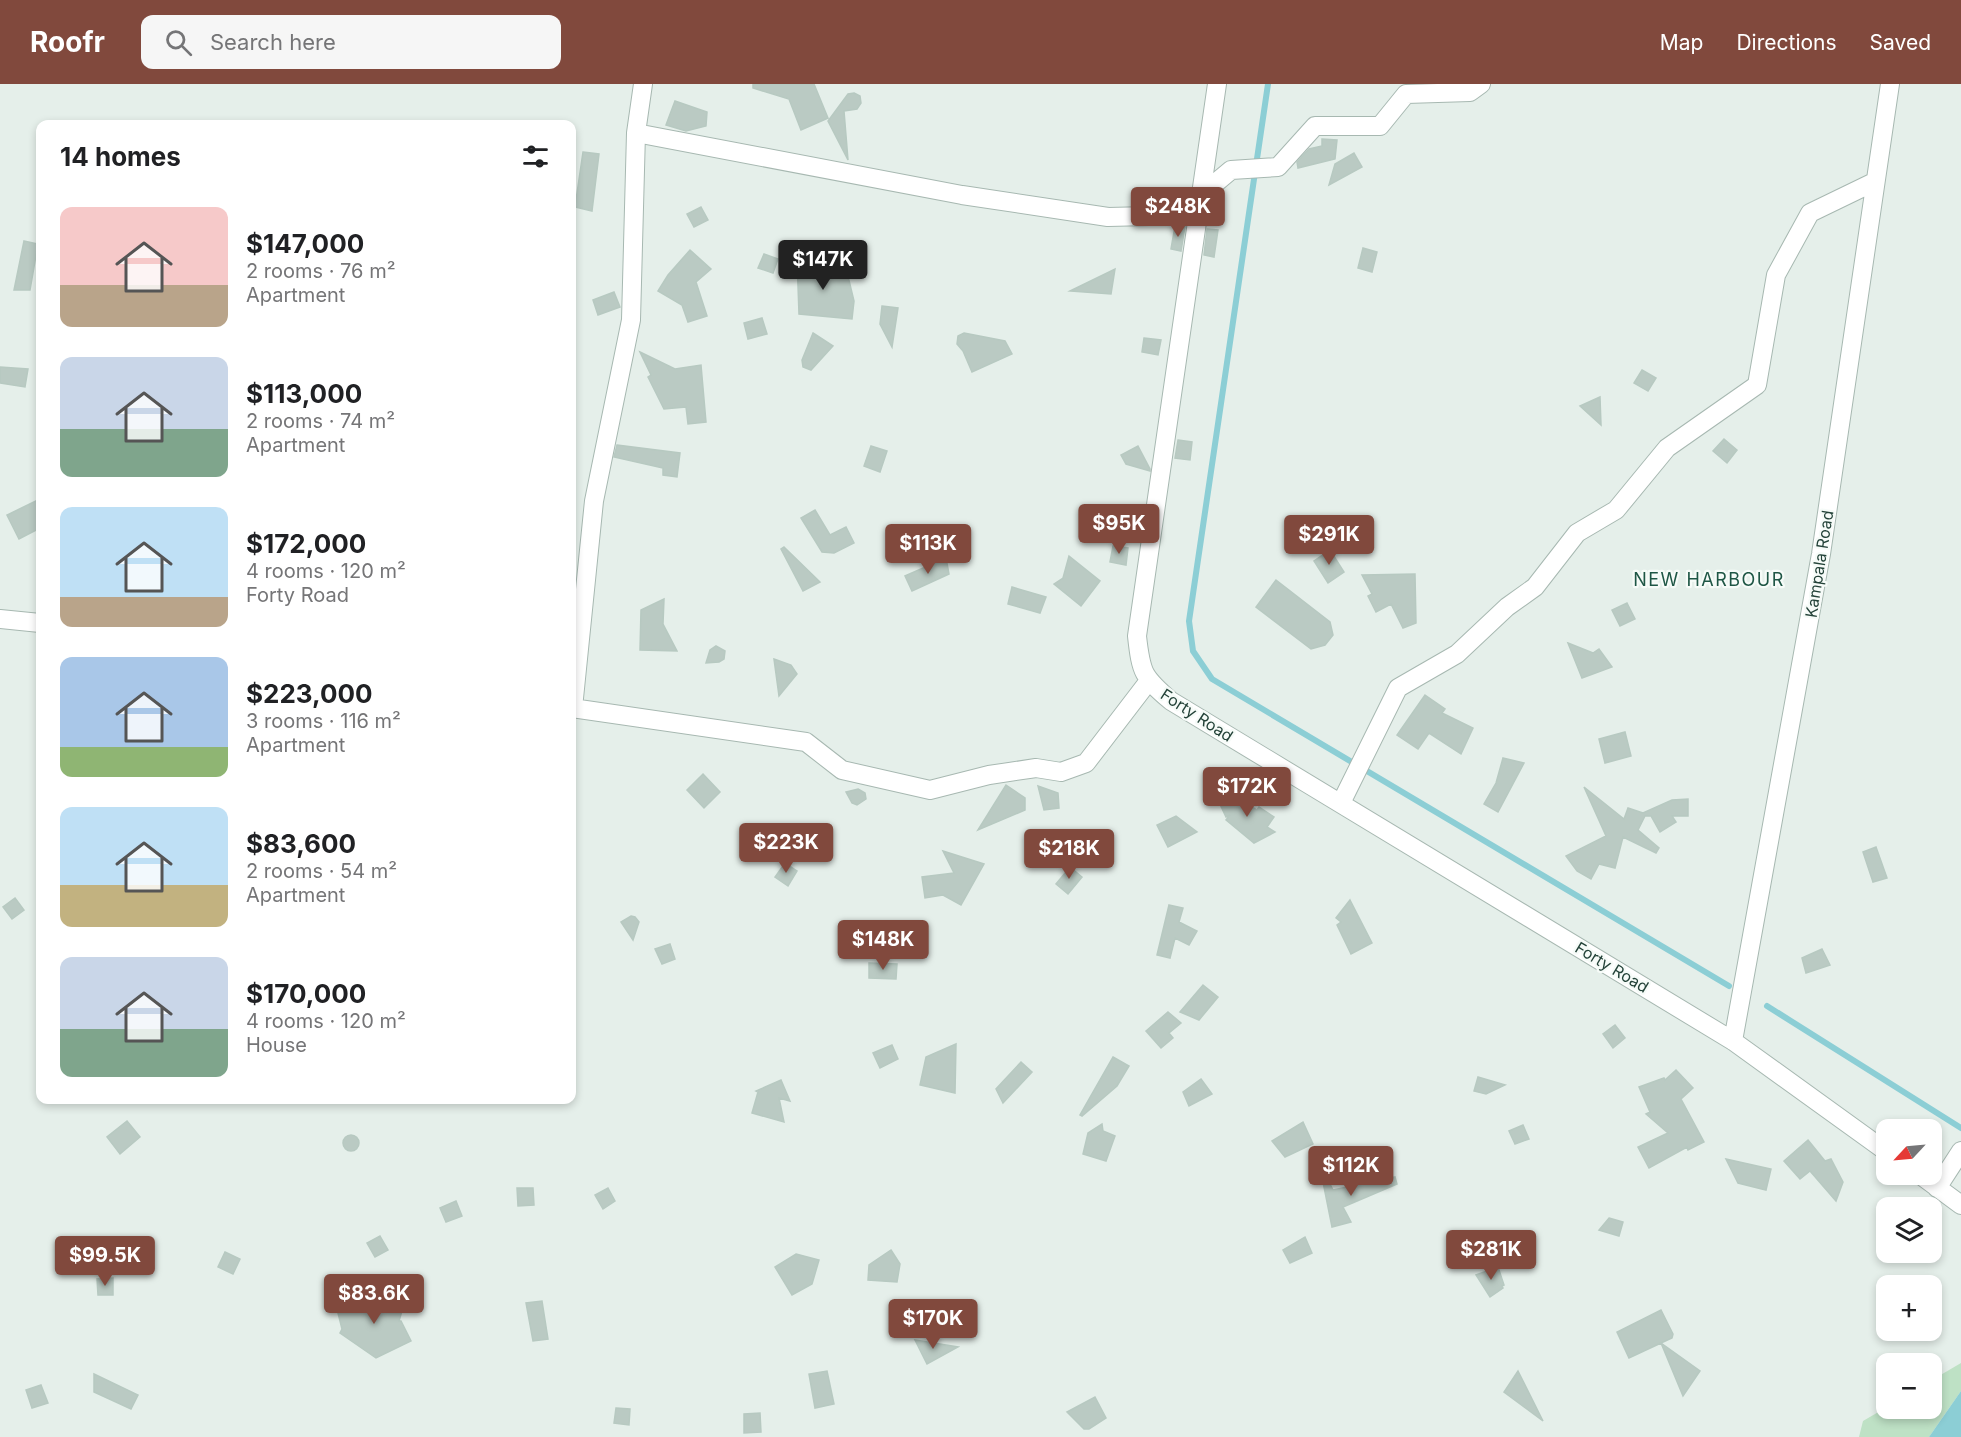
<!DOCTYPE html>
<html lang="en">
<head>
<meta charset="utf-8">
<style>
  :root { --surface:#fff; --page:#f6f6f6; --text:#202124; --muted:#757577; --accent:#81493d }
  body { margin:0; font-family:Inter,sans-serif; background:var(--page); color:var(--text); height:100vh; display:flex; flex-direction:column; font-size:22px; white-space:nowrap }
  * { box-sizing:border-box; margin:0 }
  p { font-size:20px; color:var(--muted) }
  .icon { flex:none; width:33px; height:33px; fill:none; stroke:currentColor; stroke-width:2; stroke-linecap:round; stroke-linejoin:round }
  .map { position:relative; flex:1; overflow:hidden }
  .details { position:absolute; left:36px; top:36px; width:540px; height:984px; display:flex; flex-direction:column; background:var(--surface); border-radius:12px; box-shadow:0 3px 9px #0003 }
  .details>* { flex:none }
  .needle { width:39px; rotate:244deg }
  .tools { position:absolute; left:1876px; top:1035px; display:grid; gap:12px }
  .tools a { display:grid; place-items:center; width:66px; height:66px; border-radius:12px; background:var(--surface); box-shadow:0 3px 9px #0003; font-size:30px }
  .price { position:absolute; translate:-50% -51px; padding:0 14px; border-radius:6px; background:var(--accent); color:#fff; font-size:20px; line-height:39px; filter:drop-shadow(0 2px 3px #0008) }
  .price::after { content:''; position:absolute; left:50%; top:36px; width:18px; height:14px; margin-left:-9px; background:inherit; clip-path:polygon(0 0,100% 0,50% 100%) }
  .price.on { background:#222; color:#fff }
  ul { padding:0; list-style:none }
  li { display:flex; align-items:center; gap:18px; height:150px; padding:0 24px }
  li span { display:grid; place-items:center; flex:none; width:168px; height:120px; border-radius:12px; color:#555 }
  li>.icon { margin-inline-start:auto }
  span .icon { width:72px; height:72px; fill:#fffc; stroke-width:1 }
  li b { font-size:26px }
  h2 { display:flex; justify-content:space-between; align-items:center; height:72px; padding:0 24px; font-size:26px }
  header { display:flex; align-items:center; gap:36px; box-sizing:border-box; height:84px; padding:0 30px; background:var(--accent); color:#fff }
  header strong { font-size:28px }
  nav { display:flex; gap:33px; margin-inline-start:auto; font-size:21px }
  .search { width:420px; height:54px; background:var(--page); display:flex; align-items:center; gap:15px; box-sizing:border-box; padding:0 21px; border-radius:12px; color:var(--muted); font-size:22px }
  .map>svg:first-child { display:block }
</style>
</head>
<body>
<header>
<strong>Roofr</strong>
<div class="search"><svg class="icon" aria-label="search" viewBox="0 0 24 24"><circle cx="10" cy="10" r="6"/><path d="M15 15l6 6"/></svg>Search here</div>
<nav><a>Map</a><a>Directions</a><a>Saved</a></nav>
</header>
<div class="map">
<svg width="1961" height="1353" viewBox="0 0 1961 1353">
  <rect width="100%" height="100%" fill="#e5efea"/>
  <path fill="#bee1c5" d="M1961 1279V1307L1929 1353H1859L1863 1337 1887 1323 1932 1324V1296Z"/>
  <path fill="#8cced5" d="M1961 1307V1353H1929Z"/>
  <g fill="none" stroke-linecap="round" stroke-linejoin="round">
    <path stroke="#8cced5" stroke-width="6" d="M1268 0 1189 537 1193 567 1212 595 1729 902
      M1767 922 1961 1044"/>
  </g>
  <path fill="#bacac3" stroke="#b7c9c1" stroke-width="1.5" d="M753 0H814L828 34 801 46 789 15 753 4Z
    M854 9 860 12 861 19 857 25 844 27 848 76 828 37 848 10Z
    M675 17 707 28 706 42 686 47 666 41Z
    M1322 55 1337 56 1335 75 1298 84 1297 78 1309 65 1322 62Z
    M583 68 599 70 592 127 575 123Z
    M1354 69 1362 83 1329 101 1335 80Z
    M701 123 708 136 694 143 687 130Z
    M1175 142 1185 143 1181 167 1171 165Z
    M1207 145 1218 146 1214 173 1204 171Z
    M24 157 38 160 30 206H14Z
    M1363 164 1377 168 1372 188 1358 184Z
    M690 166 711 185 696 198 707 232 688 238 682 221 658 207 668 191Z
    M808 167 822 190 846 184 854 217 852 235 799 230 797 173Z
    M764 170 778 175 773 189 758 184Z
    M1115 185 1111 210 1070 207Z
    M614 208 620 223 598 231 593 216Z
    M882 222 898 224 892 263 880 240Z
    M762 234 767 250 748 255 744 239Z
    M813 249 833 262 811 286 803 283 802 276Z
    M964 249 1005 257 1012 270 972 288 963 267 957 260 958 252Z
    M1144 254 1161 256 1158 271 1142 268Z
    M640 268 675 285 701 281 706 338 688 340 686 323 664 325 648 293 651 291Z
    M0 283 28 285 25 303 0 299Z
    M1642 286 1656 294 1648 307 1634 299Z
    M1600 313 1601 341 1580 322Z
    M1724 355 1737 366 1727 379 1713 367Z
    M1178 356 1192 358 1190 376 1175 374Z
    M617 361 680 369 677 393 663 391V384L614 373Z
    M871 362 887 367 880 388 864 382Z
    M1138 362 1150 385V387L1126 380 1121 371Z
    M40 415V444L19 455 7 431Z
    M815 426 830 451 846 443 854 459 834 469 822 468 801 434Z
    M1113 462 1128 464 1126 481 1110 478Z
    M784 463 820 498 803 507 781 465Z
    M1330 466 1344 488 1328 499 1314 477Z
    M1069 472 1100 497 1081 522 1054 500 1063 494Z
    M946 474 949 490 912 507 905 492Z
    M1415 490 1416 539 1403 544 1391 520 1376 528 1368 512 1372 510 1362 491Z
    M1276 496 1330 538 1333 551 1325 561 1311 565 1256 523Z
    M1012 503 1046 513 1040 529 1008 520Z
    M664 515 663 540 677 567 640 566 641 526Z
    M1627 519 1635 535 1620 542 1612 526Z
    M1568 559 1593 569 1599 565 1612 583 1582 594Z
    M716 562 725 567 724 575 719 578 706 579 710 566Z
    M774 575 791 581 797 590 779 612Z
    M1425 611 1445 625 1442 629 1473 644 1461 670 1429 649 1418 665 1397 651Z
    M1625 648 1631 672 1605 679 1599 655Z
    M1503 674 1524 679 1498 728 1484 720 1496 699Z
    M703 690 720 708 704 724 687 706Z
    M1006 701 1025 714V726L978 746Z
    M1038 702 1058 709 1059 724 1044 726Z
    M1584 703 1624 735 1628 724 1643 729 1672 716 1688 715V732H1672L1676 738 1660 748 1651 732H1645L1638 746 1659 764 1656 769 1623 753 1615 784 1599 780 1591 795 1577 787 1566 772 1606 752Z
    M858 705 865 709 866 715 857 721 852 719 846 708Z
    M1226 709 1257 726 1259 723 1274 733 1267 743 1275 748 1254 759 1226 736 1230 731 1226 733 1219 718Z
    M1176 732 1197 748 1168 763 1157 741Z
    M1876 763 1887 794 1873 798 1863 768Z
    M943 767 984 780 961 821 943 811 925 814 922 793 954 789Z
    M785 779 797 787 788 802 775 793Z
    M1070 783 1082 793 1068 810 1056 800Z
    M15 814 24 826 12 835 3 823Z
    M1350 816 1372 859 1351 870 1337 841 1341 838 1336 834Z
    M1169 821 1183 824 1179 838 1197 847 1189 861 1175 854 1170 874 1157 871Z
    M631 832 635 833 639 838 633 856 621 838Z
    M670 860 675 875 662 880 655 865Z
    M1822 865 1830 881 1806 889 1802 874Z
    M869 879 897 880 896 895 869 894Z
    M1203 901 1218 913 1199 936 1180 928Z
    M1168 928 1181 939 1169 949 1173 954 1161 964 1146 947Z
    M1615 941 1625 954 1613 964 1603 950Z
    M956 960 955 1009 920 1001 926 973Z
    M892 961 898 975 880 984 873 969Z
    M1113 973 1129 982 1117 1002 1082 1032 1080 1031Z
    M1021 978 1032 988 1003 1019 996 1005Z
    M1676 986 1693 1004 1681 1015 1704 1058 1688 1066 1687 1063 1649 1084 1638 1063 1668 1049 1646 1030 1650 1028 1639 1003 1664 994 1665 996Z
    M1478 993 1505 1001 1486 1010 1474 1007Z
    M1201 995 1212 1010 1189 1022 1183 1008Z
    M781 996 790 1017 779 1014 784 1038 752 1029 758 1008 756 1007Z
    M127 1037 140 1053 120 1070 107 1053Z
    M1303 1038 1313 1060 1285 1073 1272 1057Z
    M1102 1040 1103 1047 1115 1052 1106 1077 1083 1070 1088 1049Z
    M1523 1041 1529 1055 1515 1060 1509 1047Z
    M343 1059a8 8 0 1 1 16 0a8 8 0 1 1-16 0Z
    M1808 1056 1825 1077 1831 1075 1843 1098 1836 1117 1810 1087 1800 1095 1784 1077Z
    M1726 1075 1771 1085 1766 1106 1738 1099Z
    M1326 1092 1333 1106 1395 1093 1397 1100 1343 1123 1351 1138 1332 1143 1322 1093Z
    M517 1104H533L534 1121 518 1122Z
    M608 1104 615 1117 603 1125 595 1111Z
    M456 1117 462 1132 446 1138 440 1124Z
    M1609 1134 1623 1138 1619 1152 1599 1146Z
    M380 1152 388 1166 375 1173 367 1159Z
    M1305 1153 1312 1169 1290 1179 1283 1166Z
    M891 1166 900 1180 897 1198 868 1196 869 1181Z
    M225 1168 240 1175 233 1190 218 1183Z
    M796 1170 819 1176 812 1200 792 1211 775 1183Z
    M1498 1183 1504 1201 1502 1202 1503 1204 1490 1213 1476 1191Z
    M113 1194V1211H98L97 1195Z
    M382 1209 383 1213 404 1220 399 1237H401L411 1257 376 1274 340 1249 342 1245 337 1225 368 1216V1211Z
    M542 1217 548 1255 533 1257 526 1219Z
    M1661 1226 1673 1250 1672 1254 1661 1259 1700 1287 1683 1312 1661 1259 1629 1274 1617 1248Z
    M915 1256 958 1263 927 1280Z
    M827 1287 834 1320 815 1324 809 1290Z
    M1518 1287 1543 1337 1504 1308Z
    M94 1290 138 1311 131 1325 94 1308Z
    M41 1301 48 1319 32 1324 26 1306Z
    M1095 1313 1106 1334 1089 1345H1084L1067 1328Z
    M616 1324 630 1325 629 1341 614 1339Z
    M760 1329 761 1348 744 1349V1330Z"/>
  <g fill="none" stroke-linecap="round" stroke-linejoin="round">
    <defs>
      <path id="street" d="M1217 0 1137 552C1141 589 1143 593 1171 617L1733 957 1887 1068
        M636 49 962 111 1108 133 1149 132 1200 112 1231 86 1278 83 1315 42H1380L1406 10 1470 8 1481 0
        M0 535 40 539
        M572 624 806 658 842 686 930 706 989 691 1036 684 1061 688 1086 679 1148 598
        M573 624 594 417 631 236 636 49 643 0
        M1341 719 1398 604 1457 570 1507 523 1535 503 1577 449 1616 426 1667 364 1757 301 1776 191 1810 129 1874 98
        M1733 957 1821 470 1890 0
        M1919 1090 1961 1121
        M1937 1104 1961 1067"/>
    </defs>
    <use href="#street" stroke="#a7b8b1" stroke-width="20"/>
    <use href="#street" stroke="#fff" stroke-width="18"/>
  </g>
  <g text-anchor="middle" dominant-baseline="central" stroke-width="4.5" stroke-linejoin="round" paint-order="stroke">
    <g font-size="16" fill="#234238" stroke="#f6fbf8">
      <text transform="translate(1819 480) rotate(-81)">Kampala Road</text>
      <text transform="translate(1197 631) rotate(33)">Forty Road</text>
      <text transform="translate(1612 883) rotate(31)">Forty Road</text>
    </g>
    <g font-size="18" letter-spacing="1.5" fill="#1e5645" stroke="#f6fbf8">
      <text x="1709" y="495">NEW HARBOUR</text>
    </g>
  </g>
</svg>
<div class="tools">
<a><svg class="needle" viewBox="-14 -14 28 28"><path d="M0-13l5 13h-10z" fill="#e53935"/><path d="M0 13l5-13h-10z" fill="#757577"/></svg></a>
<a><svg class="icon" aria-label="layers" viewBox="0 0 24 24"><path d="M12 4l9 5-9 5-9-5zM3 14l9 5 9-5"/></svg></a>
<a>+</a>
<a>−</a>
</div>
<b class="price" style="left:1178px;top:154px">$248K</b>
<b class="price on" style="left:823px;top:207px">$147K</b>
<b class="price" style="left:1119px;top:471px">$95K</b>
<b class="price" style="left:1329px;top:482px">$291K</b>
<b class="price" style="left:928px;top:491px">$113K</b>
<b class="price" style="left:1247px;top:734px">$172K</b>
<b class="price" style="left:786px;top:790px">$223K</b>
<b class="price" style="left:1069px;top:796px">$218K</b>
<b class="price" style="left:883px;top:887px">$148K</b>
<b class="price" style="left:1351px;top:1113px">$112K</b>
<b class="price" style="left:1491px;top:1197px">$281K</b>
<b class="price" style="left:105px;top:1203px">$99.5K</b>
<b class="price" style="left:374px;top:1241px">$83.6K</b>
<b class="price" style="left:933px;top:1266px">$170K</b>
<section class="details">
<h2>14 homes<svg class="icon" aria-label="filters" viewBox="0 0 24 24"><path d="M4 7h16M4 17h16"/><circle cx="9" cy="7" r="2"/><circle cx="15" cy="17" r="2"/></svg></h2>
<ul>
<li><span style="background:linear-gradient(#f6c9c9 65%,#b9a48a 0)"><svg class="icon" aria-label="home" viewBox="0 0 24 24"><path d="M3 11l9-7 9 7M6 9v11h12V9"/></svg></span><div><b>$147,000</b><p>2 rooms · 76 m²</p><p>Apartment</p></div></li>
<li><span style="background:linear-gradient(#c9d6e8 60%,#7fa58c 0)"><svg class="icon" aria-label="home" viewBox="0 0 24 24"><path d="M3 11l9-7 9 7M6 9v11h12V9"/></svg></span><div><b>$113,000</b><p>2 rooms · 74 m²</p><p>Apartment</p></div></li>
<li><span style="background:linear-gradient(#bfe0f5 75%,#b9a48a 0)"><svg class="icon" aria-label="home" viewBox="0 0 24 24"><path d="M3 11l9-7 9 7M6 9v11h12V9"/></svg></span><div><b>$172,000</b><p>4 rooms · 120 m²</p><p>Forty Road</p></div></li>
<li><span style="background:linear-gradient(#a9c7e8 75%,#8fb573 0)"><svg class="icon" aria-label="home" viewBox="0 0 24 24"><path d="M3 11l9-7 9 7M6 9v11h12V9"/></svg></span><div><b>$223,000</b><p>3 rooms · 116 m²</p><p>Apartment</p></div></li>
<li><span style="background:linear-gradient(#bfe0f5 65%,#c2b280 0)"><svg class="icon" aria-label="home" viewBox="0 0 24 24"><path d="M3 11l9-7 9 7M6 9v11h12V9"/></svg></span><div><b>$83,600</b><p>2 rooms · 54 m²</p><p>Apartment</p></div></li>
<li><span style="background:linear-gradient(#c9d6e8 60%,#7fa58c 0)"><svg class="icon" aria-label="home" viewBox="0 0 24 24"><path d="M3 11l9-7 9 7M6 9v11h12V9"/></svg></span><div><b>$170,000</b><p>4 rooms · 120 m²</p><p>House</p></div></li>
</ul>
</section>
</div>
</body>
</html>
